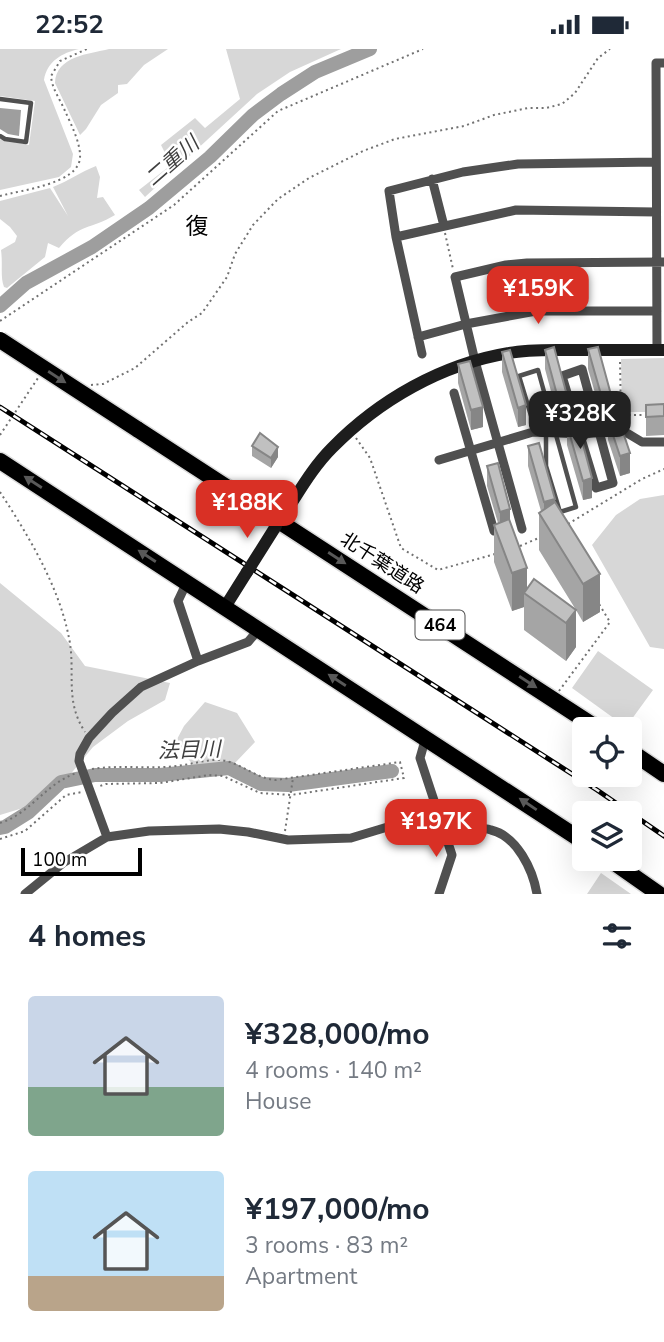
<!DOCTYPE html>
<html lang="en">
<head>
<meta charset="utf-8">
<style>
  :root { --surface:#fff; --page:#f2f2f3; --text:#1f2937; --muted:#747a83; --accent:#d93025 }
  body { margin:0; font-family:"Nunito Sans","Noto Sans JP",sans-serif; background:var(--page); color:var(--text); height:100vh; display:flex; flex-direction:column; font-size:26px; white-space:nowrap }
  * { box-sizing:border-box; margin:0 }
  p { font-size:23px; color:var(--muted) }
  .icon { flex:none; width:38px; height:38px; fill:none; stroke:currentColor; stroke-width:2; stroke-linecap:round; stroke-linejoin:round }
  .map { position:relative; height:845px; overflow:hidden }
  .side { display:flex; flex-direction:column; background:var(--surface); flex:1 }
  .side>* { flex:none }
  .buttons { position:absolute; left:572px; top:668px; display:grid; gap:14px }
  .buttons a { display:grid; place-items:center; width:70px; height:70px; border-radius:7px; background:var(--surface); box-shadow:0 7px 28px #0002; font-size:35px }
  .scale { position:absolute; left:21px; bottom:18px; width:121px; box-sizing:border-box; padding-left:7px; border:4px solid #000; border-top:0; font-size:19px; line-height:24px; white-space:nowrap; color:#000; -webkit-text-stroke:5px #fff; paint-order:stroke }
  .price { position:absolute; translate:-50% -60px; padding:0 16px; border-radius:14px; background:var(--accent); color:#fff; font-size:23px; line-height:46px; filter:drop-shadow(0 2px 4px #0008) }
  .price::after { content:''; position:absolute; left:50%; top:42px; width:21px; height:16px; margin-left:-10px; background:inherit; clip-path:polygon(0 0,100% 0,50% 100%) }
  .price.current { background:#222; color:#fff }
  ul { padding:0; list-style:none }
  li { display:flex; align-items:center; gap:21px; height:175px; padding:0 28px }
  li span { display:grid; place-items:center; flex:none; width:196px; height:140px; border-radius:7px; color:#555 }
  li>.icon { margin-inline-start:auto }
  span .icon { width:84px; height:84px; fill:#fffc; stroke-width:1 }
  li b { font-size:30px }
  h2 { display:flex; justify-content:space-between; align-items:center; height:84px; padding:0 28px; font-size:30px }
  .status { display:flex; justify-content:space-between; align-items:center; height:49px; padding:0 35px; background:var(--surface); direction:ltr }
  .status svg { height:19px; fill:currentColor }
  .map>svg:first-child { display:block }
</style>
</head>
<body>
<div class="status"><b>22:52</b><svg viewBox="0 0 49 12"><path d="M0 12V9h3v3zM5 12V6h3v6zM10 12V3h3v9zM15 12V0h3v12zM26 1h20v11H26zM47 4h2v5h-2z"/></svg></div>
<div class="map">
<svg width="664" height="845" viewBox="0 0 664 845">
  <rect width="100%" height="100%" fill="#fff"/>
  <path fill="#d7d7d7" d="M0 0H79C62 4 47 12 44 31L73 105 71 118 59 128 0 141V90L29 96 35 52 0 47Z
    M109 0H168L144 16 127 35 118 36V44L101 56 86 80 80 86 55 34C56 7 89 5 109 0Z
    M226 0H341L290 23 257 45 145 148 139 141 171 116 161 96 195 69 205 79 240 50Z
    M96 117 100 128 97 149 103 148 115 166C90 181 80 174 59 199L48 194 45 208 7 239 4 238C0 228 3 215 1 201L15 193 17 187 10 178 0 170V152L50 139 68 167 53 138C69 132 80 123 96 117Z
    M664 309V363H622L621 310Z
    M664 446V600L650 598 592 496 616 466 640 450Z
    M0 534 61 584 85 617 170 634 165 651 128 672 93 698 49 751 0 766Z
    M598 602 653 641 626 678 572 639Z
    M205 653 237 664 255 693 235 714 194 717 175 694 184 677Z
    M601 824 631 845H587Z"/>
  <path fill="#9e9e9e" d="M0 59 21 61 19 87 8 85 0 80Z"/>
  <g fill="none" stroke-linecap="round" stroke-linejoin="round">
    <path stroke="#9e9e9e" stroke-width="14" d="M0 257 26 234 92 198 149 159 210 108 253 66 281 45 315 23 370 0
      M0 779 5 778 29 763 61 733 95 726H160L229 719 261 735 288 736 392 722"/>
    <defs>
      <path id="highway" d="M137 380 600 681
        M0 412 584 793
        M630 702 664 725
        M609 810 659 845"/>
    </defs>
    <use href="#highway" stroke="#dbdbdb" stroke-width="19"/>
    <path stroke="#727272" stroke-width="2" stroke-dasharray="2 3.5" stroke-linecap="butt" d="M0 147C21 141 78 135 80 109 81 95 71 75 65 62 60 50 52 40 51 27L60 12 87 0
      M445 184 453 220
      M0 272 174 156 278 62 423 0
      M620 313 621 366H645
      M91 336 103 335 135 319 188 273 202 264 227 228 235 205 253 176 278 150 309 129 363 102 395 90 464 77 494 66 528 59H546L562 55 575 44 598 9 610 0
      M0 386 38 329
      M356 389 370 409 401 499 438 521 495 505
      M0 443C28 486 59 537 69 589 76 623 64 651 85 683
      M568 475 642 430 664 420
      M520 497 541 488
      M559 642 610 573 599 555
      M92 720C124 715 156 722 189 715 201 713 213 709 226 712 243 716 258 730 276 731L400 713 404 729 291 746 260 744 223 727 209 726 160 734 106 735 97 738
      M0 774C30 765 44 736 76 724
      M285 782 293 729
      M0 790 25 782 66 746 82 743"/>
    <path stroke="#505050" stroke-width="4.5" d="M0 50 31 54 26 93 5 90 0 87
      M536 383 519 327 538 321 576 458 560 463 546 417V384"/>
    <path stroke="#505050" stroke-width="9" d="M432 130 444 177
      M396 188 516 161 656 163
      M418 288 466 275 536 262H657
      M657 301 656 14H664
      M422 305 396 188 389 142 463 123 518 115 656 113
      M582 320 613 434 596 439 562 327Z
      M454 344 494 482
      M439 411 533 383 584 385 622 381 642 393H664
      M522 480 475 312 455 228 506 216 527 214 664 213
      M187 533 178 552 198 612
      M426 688 420 709 452 806 439 845
      M442 775C451 774 455 777 464 779 472 780 482 778 491 781 517 787 533 821 537 845
      M107 788 79 712 80 705 89 689 112 664 141 638 198 612 248 593 259 580
      M25 845 63 814 107 788 149 782 219 780 248 783 288 791 351 789 414 770 440 769"/>
    <path stroke="#1d1d1d" stroke-width="12" d="M276 477C295 451 309 422 332 399 379 351 442 315 509 304 529 300 552 301 573 301 603 301 634 301 664 301
      M225 558 247 523"/>
    <use href="#highway" stroke="#000" stroke-width="16"/>
    <defs>
      <path id="rail" d="M0 358 597 741 664 787"/>
    </defs>
    <use href="#rail" stroke="#000" stroke-width="5"/>
    <use href="#rail" stroke="#fff" stroke-width="2.5" stroke-dasharray="8" stroke-linecap="butt"/>
    <defs>
      <path id="highway-bridge" d="M0 291 137 380"/>
    </defs>
    <use href="#highway-bridge" stroke="#dbdbdb" stroke-width="19" stroke-linecap="butt"/>
    <path stroke="#1d1d1d" stroke-width="12" d="M247 523 276 477"/>
    <use href="#highway-bridge" stroke="#000" stroke-width="16"/>
  </g>
  <path fill="#a5a5a5" d="M588 300 613 369 630 424 620 427 608 391V374L604 375 588 320Z
    M545 301 569 374 560 376 545 320Z
    M502 303 526 376 518 378 502 323Z
    M458 315 483 378 471 381 458 334Z
    M664 355V386L646 387V356Z
    M567 376 592 449 583 451 567 396Z
    M252 397 278 408 271 419 252 407Z
    M528 397 555 454 600 563 583 573 576 561V598L566 612 524 581V558L512 562 494 513V476L498 474 487 437V417L510 474 527 539 576 561 539 501V464L541 462 528 417Z"/>
  <path fill="#868686" d="M613 353V373L608 371V374L604 375V356Z
    M569 354V374L560 376V357Z
    M526 356V376L518 378V359Z
    M483 358V378L471 381V361Z
    M278 398V408L271 419V409Z
    M630 404V424L620 427V407Z
    M592 429V449L583 451V432Z
    M555 450V469L544 473V453Z
    M510 460V479L500 482V463Z
    M527 519V547L524 544V558L512 562V524Z
    M600 525V563L583 573V535Z
    M576 561V598L566 612V574Z"/>
  <path fill="#c0c0c0" stroke="#868686" stroke-width="2" d="M554 298 569 354 560 357 545 301Z
    M598 298 613 353 604 356 588 300Z
    M510 301 526 356 518 359 502 303Z
    M470 312 483 358 471 361 458 315Z
    M664 355V367L646 368V356Z
    M618 368 630 404 620 407 608 371Z
    M577 373 592 429 583 432 567 376Z
    M260 384 278 398 271 409 252 397Z
    M539 394 555 450 544 453 528 397Z
    M498 414 510 460 500 463 487 417Z
    M555 453 600 525 583 535 539 464Z
    M509 470 527 519 512 524 494 476Z
    M534 530 576 561 566 574 524 544Z"/>
  <defs><path id="oneway-solid" d="M-6-.8H1V-3.2L6.5 0L1 3.2V.8H-6Z" transform="scale(1.75)"/></defs>
  <g fill="#595959">
    <use href="#oneway-solid" transform="translate(57 328) rotate(33)"/>
    <use href="#oneway-solid" transform="translate(33 433) rotate(-147)"/>
    <use href="#oneway-solid" transform="translate(147 507) rotate(-147)"/>
    <use href="#oneway-solid" transform="translate(337 509) rotate(33)"/>
    <use href="#oneway-solid" transform="translate(337 631) rotate(-147)"/>
    <use href="#oneway-solid" transform="translate(528 633) rotate(33)"/>
    <use href="#oneway-solid" transform="translate(528 755) rotate(-146)"/>
  </g>
  <g text-anchor="middle" dominant-baseline="central" stroke-width="5" stroke-linejoin="round" paint-order="stroke">
    <rect fill="#fff" stroke="#4c4c4c" stroke-width="2" x="415.5" y="561.5" width="49" height="29" rx="5"/>
    <g font-size="18" font-weight="bold" fill="#000">
      <text x="440" y="576">464</text>
    </g>
    <g font-size="19" fill="#000" stroke="#fff">
      <text transform="translate(382 514) rotate(33)">北千葉道路</text>
    </g>
    <g font-size="21" font-style="italic" fill="#3f3f3f" stroke="#fff">
      <text transform="translate(172 112) rotate(-41)">二重川</text>
      <text transform="translate(189 701) rotate(-2)">法目川</text>
    </g>
    <g font-size="23" fill="#000" stroke="#fff">
      <text x="197" y="177">復</text>
    </g>
  </g>
</svg>
<div class="buttons">
<a><svg class="icon" aria-label="locate" viewBox="0 0 24 24"><circle cx="12" cy="12" r="6"/><path d="M12 2v4M12 18v4M2 12h4M18 12h4"/></svg></a>
<a><svg class="icon" aria-label="layers" viewBox="0 0 24 24"><path d="M12 4l9 5-9 5-9-5zM3 14l9 5 9-5"/></svg></a>
</div>
<div class="scale">100 m</div>
<b class="price" style="left:538px;top:277px">¥159K</b>
<b class="price current" style="left:580px;top:402px">¥328K</b>
<b class="price" style="left:247px;top:491px">¥188K</b>
<b class="price" style="left:436px;top:810px">¥197K</b>
</div>
<section class="side">
<h2>4 homes<svg class="icon" aria-label="filters" viewBox="0 0 24 24"><path d="M4 7h16M4 17h16"/><circle cx="9" cy="7" r="2"/><circle cx="15" cy="17" r="2"/></svg></h2>
<ul>
<li><span style="background:linear-gradient(#c9d6e8 65%,#7fa58c 0)"><svg class="icon" aria-label="home" viewBox="0 0 24 24"><path d="M3 11l9-7 9 7M6 9v11h12V9"/></svg></span><div><b>¥328,000/mo</b><p>4 rooms · 140 m²</p><p>House</p></div></li>
<li><span style="background:linear-gradient(#bfe0f5 75%,#b9a48a 0)"><svg class="icon" aria-label="home" viewBox="0 0 24 24"><path d="M3 11l9-7 9 7M6 9v11h12V9"/></svg></span><div><b>¥197,000/mo</b><p>3 rooms · 83 m²</p><p>Apartment</p></div></li>
</ul>
</section>
</body>
</html>
